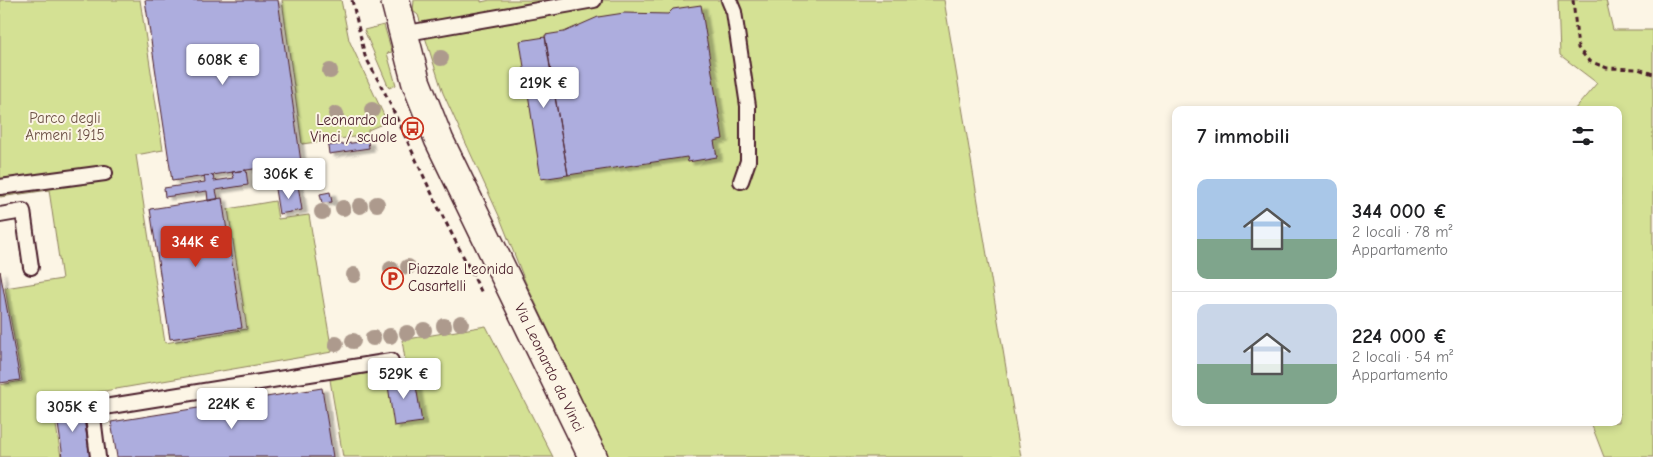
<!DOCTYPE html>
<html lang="it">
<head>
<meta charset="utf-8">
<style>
  :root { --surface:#fff; --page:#f6f6f6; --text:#202124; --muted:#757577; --line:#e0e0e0; --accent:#c8321e }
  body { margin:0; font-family:"Comic Neue",sans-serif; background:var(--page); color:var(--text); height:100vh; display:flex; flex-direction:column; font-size:19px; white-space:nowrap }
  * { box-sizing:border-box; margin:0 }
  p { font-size:16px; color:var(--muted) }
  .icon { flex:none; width:28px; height:28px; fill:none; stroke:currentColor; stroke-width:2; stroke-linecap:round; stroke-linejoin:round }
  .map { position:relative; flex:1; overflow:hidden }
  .panel { position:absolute; left:1172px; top:106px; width:450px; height:320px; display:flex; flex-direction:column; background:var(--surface); border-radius:10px; box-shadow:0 2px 8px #0003 }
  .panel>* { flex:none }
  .price { position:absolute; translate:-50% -42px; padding:0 11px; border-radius:5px; background:#fff; color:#222; font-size:16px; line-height:32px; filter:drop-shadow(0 1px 2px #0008) }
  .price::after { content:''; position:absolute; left:50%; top:30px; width:15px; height:11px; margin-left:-8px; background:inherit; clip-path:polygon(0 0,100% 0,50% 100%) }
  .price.on { background:var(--accent); color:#fff }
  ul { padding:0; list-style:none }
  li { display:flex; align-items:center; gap:15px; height:125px; padding:0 25px }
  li+li { border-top:1px solid var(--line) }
  li span { display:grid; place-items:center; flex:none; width:140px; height:100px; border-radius:10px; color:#555 }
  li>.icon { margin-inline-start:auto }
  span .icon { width:60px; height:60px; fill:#fffc; stroke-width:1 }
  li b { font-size:21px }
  h2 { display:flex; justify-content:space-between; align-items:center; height:60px; padding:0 25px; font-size:21px }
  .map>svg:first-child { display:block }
</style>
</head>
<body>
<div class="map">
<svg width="1653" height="457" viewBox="0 0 1653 457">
  <defs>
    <filter id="shadow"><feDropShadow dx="5.5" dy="3" stdDeviation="1" flood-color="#0004"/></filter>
  </defs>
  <rect width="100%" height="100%" fill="#fcf5e5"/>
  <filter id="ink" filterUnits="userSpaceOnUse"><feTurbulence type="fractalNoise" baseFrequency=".02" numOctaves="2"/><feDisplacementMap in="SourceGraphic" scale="10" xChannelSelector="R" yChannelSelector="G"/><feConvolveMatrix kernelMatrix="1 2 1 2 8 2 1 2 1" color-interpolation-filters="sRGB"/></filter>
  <g filter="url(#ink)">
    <path fill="#d4e194" stroke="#8f8060" d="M0 0H140L163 150 136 155 165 343 247 329 228 209 275 201 278 219 309 215 332 352 52 400 61 457H0V385L22 381 5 288 62 279 49 190 0 197Z
      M282 0H341L349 40 387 122 368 130V135L302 144Z
      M414 0H481V2L490 0H944L1021 457H609L525 281 500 218 443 93 418 15 413 11Z
      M1558 0H1606L1613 30H1653V457H1604L1592 426 1577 423 1619 422V110H1574L1597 83 1560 55Z
      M384 25 392 52 387 53 396 85 389 88 364 30Z
      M486 326 553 457H343L330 380 406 366 402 340Z"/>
    <path fill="#adadde" stroke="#4a1f2b" filter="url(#shadow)" d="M145 0H278L301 162 172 181Z
      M701 5 723 139 714 141 717 157 688 162 687 157 568 175 545 35 564 32 598 17 624 13 668 14 673 9Z
      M545 37 568 175 541 179 520 41Z
      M368 141 369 148 329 154 328 146Z
      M246 170 248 185 216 190 218 199 208 201 207 191 165 197 164 188 205 182 204 176 213 175 214 181 234 178 232 172Z
      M298 185 302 210 279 214 275 189Z
      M330 192 332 202 322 203 320 194Z
      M222 198 242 328 170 339 150 209Z
      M0 271 20 380 0 383Z
      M414 374 422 422 394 426 387 379Z
      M322 388 333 457H117L111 422Z
      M82 406 90 457H63L56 411Z"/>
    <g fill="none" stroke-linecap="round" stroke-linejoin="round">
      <defs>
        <path id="lane" d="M729 0 734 12 748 106V161L741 181
          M402 34 594 0
          M0 187 105 173
          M0 215 23 211 31 267
          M98 457 92 409 391 361"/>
        <g id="secondary">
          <path id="s1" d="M395 0 416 82 439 140 593 457"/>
        </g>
      </defs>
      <use href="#lane" stroke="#4a1f2b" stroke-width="18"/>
      <use href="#secondary" stroke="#4a1f2b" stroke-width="31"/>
      <path stroke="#4a1f2b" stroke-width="3" stroke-dasharray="5 4" stroke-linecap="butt" d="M352 0 365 56 385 93 438 207 482 293
        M1573 0 1578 48 1589 61 1607 68 1638 69 1653 74"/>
      <use href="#lane" stroke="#fcf5e5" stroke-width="14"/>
      <use href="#secondary" stroke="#fcf5e5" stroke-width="28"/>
    </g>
    <g fill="#ad9a8d">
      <circle cx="441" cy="58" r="8"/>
      <circle cx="330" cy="71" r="8"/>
      <circle cx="372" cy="110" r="8"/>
      <circle cx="336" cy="114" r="8"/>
      <circle cx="377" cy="204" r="8"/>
      <circle cx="360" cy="206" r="8"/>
      <circle cx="343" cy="208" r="8"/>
      <circle cx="322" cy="212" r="8"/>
      <circle cx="408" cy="267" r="8"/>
      <circle cx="391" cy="269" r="8"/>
      <circle cx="354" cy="275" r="8"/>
      <circle cx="461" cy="323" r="8"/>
      <circle cx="444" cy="326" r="8"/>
      <circle cx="424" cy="330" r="8"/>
      <circle cx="407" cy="333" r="8"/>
      <circle cx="390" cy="336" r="8"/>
      <circle cx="373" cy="338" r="8"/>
      <circle cx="353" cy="341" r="8"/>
      <circle cx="336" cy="344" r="8"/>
    </g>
  </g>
  <defs>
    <symbol id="bus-ring" viewBox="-11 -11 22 22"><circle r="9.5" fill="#fcf5e5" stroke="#c8321e" stroke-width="1.5"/><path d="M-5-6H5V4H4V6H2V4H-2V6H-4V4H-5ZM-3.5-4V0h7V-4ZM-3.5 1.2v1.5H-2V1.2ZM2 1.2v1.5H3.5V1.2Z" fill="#c8321e"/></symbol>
    <symbol id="parking-ring" viewBox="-11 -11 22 22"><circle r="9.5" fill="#fcf5e5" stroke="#c8321e" stroke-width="1.5"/><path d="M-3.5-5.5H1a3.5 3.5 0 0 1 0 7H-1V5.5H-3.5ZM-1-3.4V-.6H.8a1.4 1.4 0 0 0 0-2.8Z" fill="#c8321e"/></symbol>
  </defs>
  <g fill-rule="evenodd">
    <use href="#bus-ring" x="400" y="116" width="25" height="25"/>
    <use href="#parking-ring" x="380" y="266" width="25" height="25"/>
  </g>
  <g text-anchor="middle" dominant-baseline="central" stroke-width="4" stroke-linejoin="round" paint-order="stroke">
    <g font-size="15" fill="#6c5045" stroke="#fcf5e5">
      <text x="65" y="118">Parco degli<tspan x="65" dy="17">Armeni 1915</tspan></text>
    </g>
    <g font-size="15" fill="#4a1f2b" stroke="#fcf5e5" text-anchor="end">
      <text x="397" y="120">Leonardo da<tspan x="397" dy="17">Vinci / scuole</tspan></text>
      <text x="408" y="269" text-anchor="start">Piazzale Leonida<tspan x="408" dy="17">Casartelli</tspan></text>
    </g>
    <g font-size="15" fill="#4a1f2b" stroke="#fcf5e5">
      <text stroke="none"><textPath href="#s1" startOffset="400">Via Leonardo da Vinci</textPath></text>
    </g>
  </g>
</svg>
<b class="price" style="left:223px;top:86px">608K €</b>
<b class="price" style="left:544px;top:109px">219K €</b>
<b class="price" style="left:289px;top:200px">306K €</b>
<b class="price on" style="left:196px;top:268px">344K €</b>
<b class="price" style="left:404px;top:400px">529K €</b>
<b class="price" style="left:232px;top:430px">224K €</b>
<b class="price" style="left:73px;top:433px">305K €</b>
<section class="panel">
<h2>7 immobili<svg class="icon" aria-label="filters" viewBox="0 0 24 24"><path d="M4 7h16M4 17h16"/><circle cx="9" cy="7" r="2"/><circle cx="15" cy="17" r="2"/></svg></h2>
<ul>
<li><span style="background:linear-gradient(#a9c7e8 60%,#7fa58c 0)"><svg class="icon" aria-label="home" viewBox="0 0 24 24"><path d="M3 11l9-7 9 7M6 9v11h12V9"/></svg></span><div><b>344 000 €</b><p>2 locali · 78 m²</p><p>Appartamento</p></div></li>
<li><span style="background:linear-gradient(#c9d6e8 60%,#7fa58c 0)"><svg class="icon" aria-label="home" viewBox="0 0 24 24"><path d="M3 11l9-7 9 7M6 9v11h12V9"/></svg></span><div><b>224 000 €</b><p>2 locali · 54 m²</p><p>Appartamento</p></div></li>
</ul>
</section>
</div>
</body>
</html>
